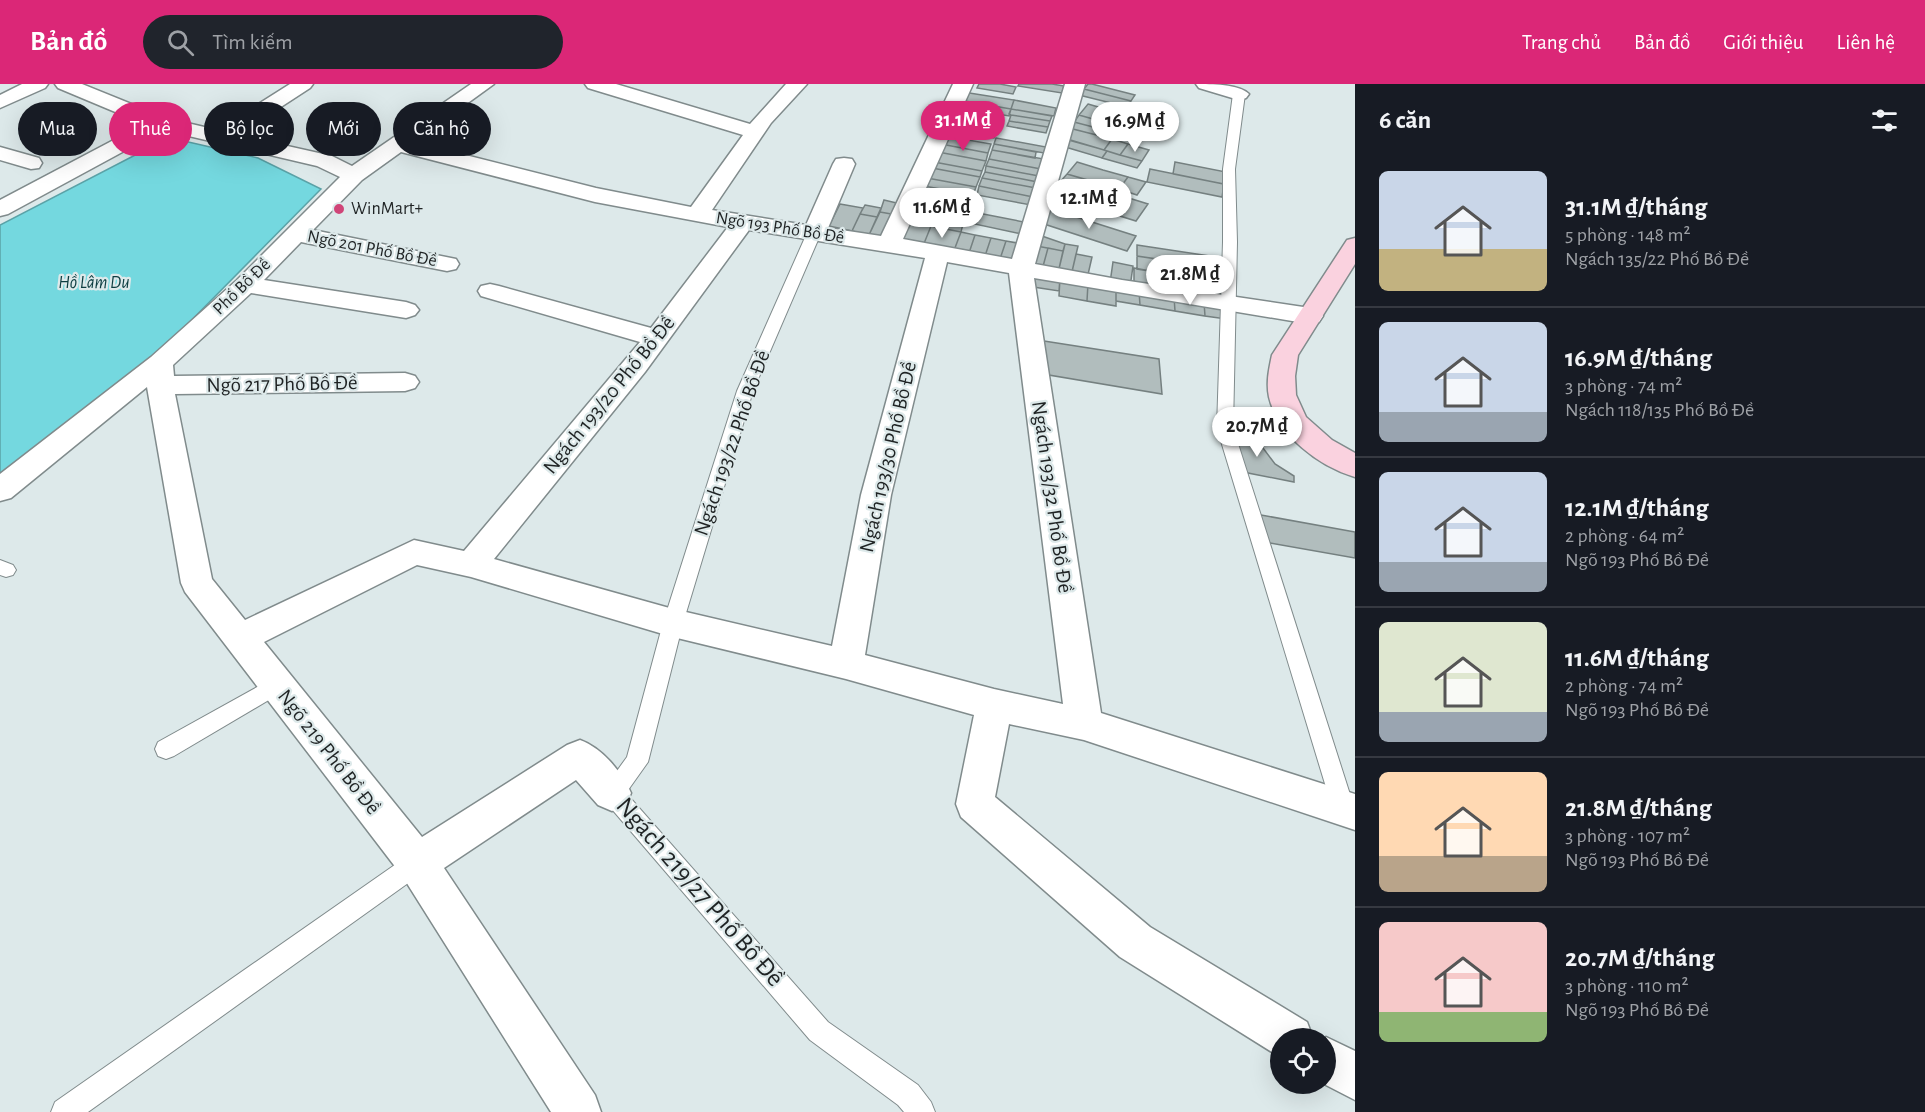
<!DOCTYPE html>
<html lang="vi">
<head>
<meta charset="utf-8">
<style>
  :root { --surface:#171b24; --page:#20242c; --text:#f1f3f6; --muted:#9ea1a6; --line:#363941; --accent:#db2777 }
  body { margin:0; font-family:"Alegreya Sans",sans-serif; background:var(--page); color:var(--text); height:100vh; display:flex; flex-direction:column; font-size:22px; white-space:nowrap }
  * { box-sizing:border-box; margin:0 }
  p { font-size:20px; color:var(--muted) }
  .icon { flex:none; width:33px; height:33px; fill:none; stroke:currentColor; stroke-width:2; stroke-linecap:round; stroke-linejoin:round }
  .map { position:relative; flex:1; overflow:hidden }
  .panel { display:flex; flex-direction:column; background:var(--surface); width:570px }
  .panel>* { flex:none }
  .top-card { position:absolute; left:18px; top:18px; width:570px; height:54px; display:flex; gap:12px }
  .tools { position:absolute; left:1270px; top:944px; display:grid; gap:12px }
  .tools a { display:grid; place-items:center; width:66px; height:66px; border-radius:50%; background:var(--surface); box-shadow:0 6px 24px #0002; font-size:30px }
  .price { position:absolute; translate:-50% -51px; padding:0 14px; border-radius:21px; background:#fff; color:#222; font-size:20px; line-height:39px; filter:drop-shadow(0 2px 3px #0008) }
  .price::after { content:''; position:absolute; left:50%; top:36px; width:18px; height:14px; margin-left:-9px; background:inherit; clip-path:polygon(0 0,100% 0,50% 100%) }
  .price.active { background:var(--accent); color:#fff }
  ul { padding:0; list-style:none }
  li { display:flex; align-items:center; gap:18px; height:150px; padding:0 24px }
  li+li { border-top:2px solid var(--line) }
  li span { display:grid; place-items:center; flex:none; width:168px; height:120px; border-radius:9px; color:#555 }
  li>.icon { margin-inline-start:auto }
  span .icon { width:72px; height:72px; fill:#fffc; stroke-width:1 }
  li b { font-size:26px }
  h2 { display:flex; justify-content:space-between; align-items:center; height:72px; padding:0 24px; font-size:26px }
  .tag { padding:0 21px; border-radius:27px; background:var(--surface); box-shadow:0 6px 24px #0002; font-size:21px; line-height:54px }
  .tag.active { background:var(--accent); color:#fff }
  header { display:flex; align-items:center; gap:36px; box-sizing:border-box; height:84px; padding:0 30px; background:var(--accent); color:#fff }
  header strong { font-size:28px }
  nav { display:flex; gap:33px; margin-inline-start:auto; font-size:21px }
  .search { width:420px; height:54px; background:var(--page); display:flex; align-items:center; gap:15px; box-sizing:border-box; padding:0 21px; border-radius:33px; color:var(--muted); font-size:22px }
  main { display:flex; flex:1; min-height:0 }
  .map>svg:first-child { display:block }
</style>
</head>
<body>
<header>
<strong>Bản đồ</strong>
<div class="search"><svg class="icon" aria-label="search" viewBox="0 0 24 24"><circle cx="10" cy="10" r="6"/><path d="M15 15l6 6"/></svg>Tìm kiếm</div>
<nav><a>Trang chủ</a><a>Bản đồ</a><a>Giới thiệu</a><a>Liên hệ</a></nav>
</header>
<main>
<div class="map">
<svg width="1355" height="1028" viewBox="0 0 1355 1028">
  <rect width="100%" height="100%" fill="#dde9ea"/>
  <path fill="#74d8df" stroke="#5aa2a7" stroke-width="1.5" d="M184 57 258 74 321 105 164 264 0 392V141L141 68Z"/>
  <path fill="#b1bdbd" stroke="#758080" stroke-width="1.5" d="M979 0H1000L1016 3 1013 10 977 4Z
    M1019 0H1052L1064 2 1062 9 1018 2Z
    M1088 0H1092L1135 11 1131 17 1084 5Z
    M1084 5 1131 17 1127 23 1079 11Z
    M963 8 1014 16 1011 25 959 16Z
    M959 16 1011 25 1009 32 957 23Z
    M1014 16 1056 24 1054 32 1011 25Z
    M1088 20 1112 27 1129 32 1121 43 1079 31Z
    M957 23 999 30 997 37 954 29Z
    M1011 25 1052 32 1050 37 1011 31 1009 30Z
    M954 29 997 37 994 43 951 36Z
    M1011 31 1050 37 1048 43 1009 37Z
    M1079 31 1121 43 1116 49 1074 38Z
    M1129 32 1161 40 1153 52 1121 43Z
    M951 36 963 38 956 54 945 52Z
    M1009 37 1048 43 1046 49 1007 42Z
    M963 38 978 40 974 50 959 47Z
    M1074 38 1116 49 1112 55 1069 44Z
    M978 40 997 44 994 54 974 50Z
    M1073 45 1112 55 1104 66 1065 55Z
    M945 52 991 60 988 69 941 60Z
    M996 54 1046 63 1044 69 994 60Z
    M1067 55 1104 66 1107 67 1102 74 1062 62Z
    M1112 55 1128 60 1120 71 1104 66Z
    M941 60 988 69 986 77 938 68Z
    M994 60 1036 68 1035 74 992 66Z
    M1128 60 1149 66 1142 77 1120 71Z
    M992 66 1044 75 1041 85 989 75Z
    M1107 67 1120 71 1142 77 1137 84 1102 74Z
    M938 68 986 77 982 87 934 78Z
    M989 75 1041 85 1039 92 986 82Z
    M934 78 982 87 980 93 932 84Z
    M1077 78 1103 86 1128 93 1119 105 1067 90Z
    M1175 78 1226 88 1224 100 1173 90Z
    M986 82 1039 92 1038 98 985 88Z
    M932 84 980 93 976 103 927 94Z
    M1150 85 1224 100 1222 113 1147 98Z
    M985 88 1038 98 1036 104 982 94Z
    M1067 90 1094 98 1087 107 1060 98Z
    M1128 93 1146 98 1137 111 1119 105Z
    M927 94 976 103 973 111 924 102Z
    M982 94 1036 104 1033 113 979 102Z
    M1060 98 1087 107 1078 118 1051 110Z
    M1094 98 1119 105 1112 114 1087 107Z
    M924 102 973 111 969 124 919 114Z
    M979 102 1033 113 1031 121 977 111Z
    M1087 107 1112 114 1104 127 1078 118Z
    M1116 110 1148 120 1136 137 1104 127Z
    M919 114 969 124 967 130 917 120Z
    M884 116 901 120 897 131 880 128Z
    M840 120 863 124 852 147 829 142Z
    M917 120 967 130 963 140 913 130Z
    M865 121 881 124 877 133 860 130Z
    M1051 125 1136 152 1127 167 1041 139Z
    M880 128 897 131 887 154 869 151Z
    M973 128 1029 139 1026 151 970 139Z
    M860 130 877 133 869 151 852 147Z
    M913 130 963 140 961 148 910 138Z
    M910 138 931 142 923 162 901 158Z
    M931 142 961 148 953 169 923 162Z
    M961 148 975 151 968 172 953 169Z
    M975 151 991 154 984 175 968 172Z
    M1039 151 1065 160 1063 167 1031 161Z
    M991 154 1006 157 999 178 984 175Z
    M1006 157 1023 160 1017 182 999 178Z
    M1065 160 1078 162 1071 192 1058 189Z
    M1031 161 1048 164 1042 186 1026 182Z
    M1137 161 1223 174 1225 185 1137 172Z
    M1048 164 1063 167 1058 189 1042 186Z
    M1076 170 1092 173 1087 195 1071 192Z
    M1137 172 1225 185 1226 199 1137 185Z
    M1113 178 1133 182 1130 203 1110 199Z
    M1134 184 1150 187 1151 206 1134 203Z
    M1150 187 1183 192 1185 211 1151 206Z
    M1029 189 1060 194 1059 207 1027 202Z
    M1183 192 1214 197 1216 216 1185 211Z
    M1060 194 1088 199 1087 217 1059 212Z
    M1088 199 1116 203V222L1087 217Z
    M1116 203 1139 207 1140 221 1116 217Z
    M1139 207 1174 213 1175 227 1140 221Z
    M1174 213 1204 218 1205 232 1175 227Z
    M1204 218 1225 221 1226 235 1205 232Z
    M1044 257 1159 275 1162 310 1043 290Z
    M1230 346 1251 348 1275 380 1294 392V398L1243 388Z
    M1261 431 1355 448V474L1265 458Z"/>
  <g fill="none" stroke-linecap="round" stroke-linejoin="round">
    <defs>
      <path id="lane" d="M1239 7 1245 10 1235 85 1237 158 1233 344 1354 723 1351 731 1343 734 1335 731 1332 723 1217 344 1223 158V85L1233 10Z
        M814 145 821 149 753 307 683 539 648 678 626 709 828 938 918 1001 931 1018 935 1028H904L898 1021 810 956 604 716 601 709 627 673 663 539 737 307 807 149Z
        M0 476 13 481 16 486 13 491 6 493 0 491Z
        M277 592 284 595 287 601 284 607 174 672 166 675 158 672 155 665 158 658Z
        M417 768 425 771 429 779 425 787 88 1028H51L55 1018 409 771Z"/>
      <path id="street" d="M22 0H48L45 4 0 24V11Z
        M55 0H82L166 34 217 46 290 0H313L310 4 238 51 332 72 352 82 471 0H494L414 58 596 104 691 123 743 51 588 4 585 0H616L750 40 786 0H807L771 39 712 126 806 141 833 80 836 75 844 74 852 75 855 80 828 144 881 152 953 0H973L903 155 1012 175 1065 0H1085L1035 180 1122 196 1310 224 1319 226 1323 232 1319 238 1310 240 1034 194 1101 629 1355 710V746L1084 656 1009 640 995 713 1150 843 1307 938 1313 954H1281V972L1275 970 1120 873 961 733 956 720 974 631 846 595 673 553 471 493 417 481 264 558 422 753 567 661 580 656C602 664 622 688 631 709L626 721 612 727 598 721 576 696 444 784 595 1011 601 1028H551L403 793 185 508 181 499 147 303 11 414 0 417V390L151 273 237 196 340 93 317 82 163 46 8 130 0 132V116L144 40 58 4ZM401 68 595 118 728 143 651 244 499 202 490 200 481 202 478 207 481 212 640 258 464 467 414 456 245 536 212 495 175 310 405 307 415 304 419 298 415 292 405 289 174 292 173 281 251 209 406 234 415 231 419 226 415 221 406 218 264 196 301 158 447 187 456 185 459 180 456 175 313 146 362 96ZM749 146 925 174 861 411 832 562 673 525 494 475 645 288ZM947 178 1009 189 1063 620 994 605 865 571 891 411Z
        M1196 0C1211 0 1239 0 1249 10L1246 14 1239 16 1199 4Z
        M0 63 39 74 42 79 39 84 31 85 0 76Z
        M1326 953 1355 967V1016L1322 999H1326Z"/>
      <path id="secondary" d="M1355 154V180L1298 271 1295 292 1296 311 1306 333 1332 356 1355 369V393C1318 382 1278 351 1269 313 1266 299 1269 285 1272 271L1347 156Z"/>
    </defs>
    <use href="#lane" stroke="#808b8c" stroke-width="2"/>
    <use href="#street" stroke="#808b8c" stroke-width="3"/>
    <use href="#secondary" stroke="#808b8c" stroke-width="3"/>
    <use href="#lane" fill="#fff" fill-rule="evenodd"/>
    <use href="#street" fill="#fff" fill-rule="evenodd"/>
    <use href="#secondary" fill="#fad2df" fill-rule="evenodd"/>
  </g>
  <circle fill="#d04578" stroke="#dde9ea" stroke-width="2" cx="339" cy="125" r="6"/>
  <g text-anchor="middle" dominant-baseline="central" stroke-width="4.5" stroke-linejoin="round" paint-order="stroke">
    <g font-size="18" fill="#1f2324" stroke="#dde9ea" text-anchor="start">
      <text x="351" y="125">WinMart+</text>
    </g>
    <g font-size="18" fill="#1f2324" stroke="#dde9ea">
      <text transform="translate(780 144) rotate(9)">Ngõ 193 Phố Bồ Đề</text>
      <text transform="translate(372 165) rotate(11)">Ngõ 201 Phố Bồ Đề</text>
      <text transform="translate(242 203) rotate(-44)">Phố Bồ Đề</text>
    </g>
    <g font-size="18" font-style="italic" fill="#0d3d41" stroke="#dde9ea">
      <text x="94" y="199">Hồ Lâm Du</text>
    </g>
    <g font-size="21" fill="#1f2324" stroke="#dde9ea">
      <text transform="translate(282 300) rotate(-1)">Ngõ 217 Phố Bồ Đề</text>
      <text transform="translate(609 311) rotate(-51)">Ngách 193/20 Phố Bồ Đề</text>
      <text transform="translate(732 359) rotate(-71)">Ngách 193/22 Phố Bồ Đề</text>
      <text transform="translate(888 373) rotate(-77)">Ngách 193/30 Phố Bồ Đề</text>
      <text transform="translate(1052 413) rotate(82)">Ngách 193/32 Phố Bồ Đề</text>
      <text transform="translate(329 668) rotate(52)">Ngõ 219 Phố Bồ Đề</text>
    </g>
    <g font-size="26" fill="#1f2324" stroke="#dde9ea">
      <text transform="translate(700 808) rotate(49)">Ngách 219/27 Phố Bồ Đề</text>
    </g>
  </g>
</svg>
<div class="tools">
<a><svg class="icon" aria-label="locate" viewBox="0 0 24 24"><circle cx="12" cy="12" r="6"/><path d="M12 2v4M12 18v4M2 12h4M18 12h4"/></svg></a>
</div>
<b class="price active" style="left:963px;top:68px">31.1M ₫</b>
<b class="price" style="left:1135px;top:69px">16.9M ₫</b>
<b class="price" style="left:1089px;top:146px">12.1M ₫</b>
<b class="price" style="left:942px;top:155px">11.6M ₫</b>
<b class="price" style="left:1190px;top:222px">21.8M ₫</b>
<b class="price" style="left:1257px;top:374px">20.7M ₫</b>
<div class="top-card">
<a class="tag">Mua</a>
<a class="tag active">Thuê</a>
<a class="tag">Bộ lọc</a>
<a class="tag">Mới</a>
<a class="tag">Căn hộ</a>
</div>
</div>
<section class="panel">
<h2>6 căn<svg class="icon" aria-label="filters" viewBox="0 0 24 24"><path d="M4 7h16M4 17h16"/><circle cx="9" cy="7" r="2"/><circle cx="15" cy="17" r="2"/></svg></h2>
<ul>
<li><span style="background:linear-gradient(#c9d6e8 65%,#c2b280 0)"><svg class="icon" aria-label="home" viewBox="0 0 24 24"><path d="M3 11l9-7 9 7M6 9v11h12V9"/></svg></span><div><b>31.1M ₫/tháng</b><p>5 phòng · 148 m²</p><p>Ngách 135/22 Phố Bồ Đề</p></div></li>
<li><span style="background:linear-gradient(#c9d6e8 75%,#9aa5b1 0)"><svg class="icon" aria-label="home" viewBox="0 0 24 24"><path d="M3 11l9-7 9 7M6 9v11h12V9"/></svg></span><div><b>16.9M ₫/tháng</b><p>3 phòng · 74 m²</p><p>Ngách 118/135 Phố Bồ Đề</p></div></li>
<li><span style="background:linear-gradient(#c9d6e8 75%,#9aa5b1 0)"><svg class="icon" aria-label="home" viewBox="0 0 24 24"><path d="M3 11l9-7 9 7M6 9v11h12V9"/></svg></span><div><b>12.1M ₫/tháng</b><p>2 phòng · 64 m²</p><p>Ngõ 193 Phố Bồ Đề</p></div></li>
<li><span style="background:linear-gradient(#dfe7d0 75%,#9aa5b1 0)"><svg class="icon" aria-label="home" viewBox="0 0 24 24"><path d="M3 11l9-7 9 7M6 9v11h12V9"/></svg></span><div><b>11.6M ₫/tháng</b><p>2 phòng · 74 m²</p><p>Ngõ 193 Phố Bồ Đề</p></div></li>
<li><span style="background:linear-gradient(#ffd9b3 70%,#b9a48a 0)"><svg class="icon" aria-label="home" viewBox="0 0 24 24"><path d="M3 11l9-7 9 7M6 9v11h12V9"/></svg></span><div><b>21.8M ₫/tháng</b><p>3 phòng · 107 m²</p><p>Ngõ 193 Phố Bồ Đề</p></div></li>
<li><span style="background:linear-gradient(#f6c9c9 75%,#8fb573 0)"><svg class="icon" aria-label="home" viewBox="0 0 24 24"><path d="M3 11l9-7 9 7M6 9v11h12V9"/></svg></span><div><b>20.7M ₫/tháng</b><p>3 phòng · 110 m²</p><p>Ngõ 193 Phố Bồ Đề</p></div></li>
</ul>
</section>
</main>
</body>
</html>
